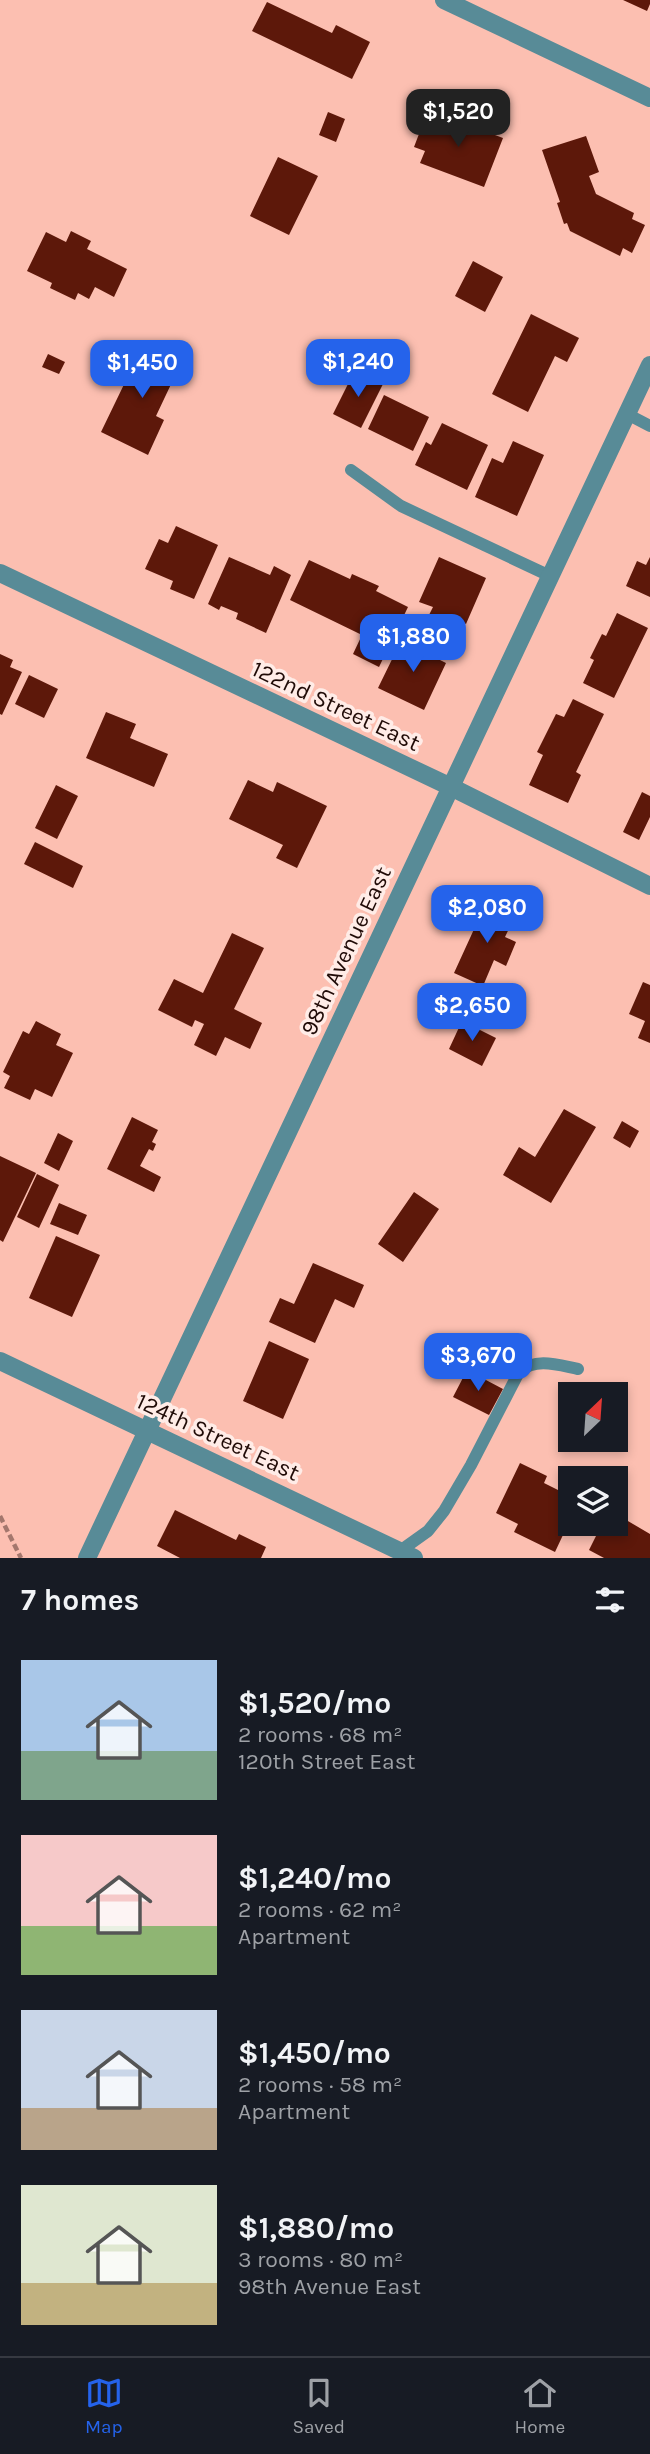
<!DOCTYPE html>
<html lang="en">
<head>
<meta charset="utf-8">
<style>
  :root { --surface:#171b24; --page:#20242c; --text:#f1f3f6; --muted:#9ea1a6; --line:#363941; --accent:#2563eb }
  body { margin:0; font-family:Karla,sans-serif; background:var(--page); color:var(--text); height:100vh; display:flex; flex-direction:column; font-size:26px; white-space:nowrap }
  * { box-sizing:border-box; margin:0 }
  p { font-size:23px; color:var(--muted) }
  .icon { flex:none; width:38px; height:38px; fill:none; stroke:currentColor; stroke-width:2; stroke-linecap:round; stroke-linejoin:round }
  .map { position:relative; height:1558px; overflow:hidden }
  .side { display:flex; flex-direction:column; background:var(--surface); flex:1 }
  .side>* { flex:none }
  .needle { width:46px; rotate:25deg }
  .controls { position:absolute; left:558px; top:1382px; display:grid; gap:14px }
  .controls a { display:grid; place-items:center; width:70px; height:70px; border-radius:0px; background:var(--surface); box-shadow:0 4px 10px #0003; font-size:35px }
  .price { position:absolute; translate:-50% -60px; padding:0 16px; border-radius:14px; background:var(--accent); color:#fff; font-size:23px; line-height:46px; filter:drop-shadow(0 2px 4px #0008) }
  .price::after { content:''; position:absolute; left:50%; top:42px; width:21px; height:16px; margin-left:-10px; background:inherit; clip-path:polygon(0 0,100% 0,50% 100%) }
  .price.selected { background:#222; color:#fff }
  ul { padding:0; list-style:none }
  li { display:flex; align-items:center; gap:21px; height:175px; padding:0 21px }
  li span { display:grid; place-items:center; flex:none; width:196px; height:140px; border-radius:0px; color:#555 }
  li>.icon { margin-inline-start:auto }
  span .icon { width:84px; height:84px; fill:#fffc; stroke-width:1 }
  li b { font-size:30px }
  h2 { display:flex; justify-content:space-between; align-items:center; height:84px; padding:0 21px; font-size:30px }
  .menu { display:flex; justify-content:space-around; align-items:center; height:98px; border-top:2px solid var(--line); background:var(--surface); font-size:19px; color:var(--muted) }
  .menu a { display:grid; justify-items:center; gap:4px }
  .menu .selected { color:var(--accent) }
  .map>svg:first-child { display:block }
</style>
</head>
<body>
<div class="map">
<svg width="650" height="1558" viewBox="0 0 650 1558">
  <rect width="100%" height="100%" fill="#fcbfb1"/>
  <path fill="#5d180a" d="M623 0H650V4L647 11Z
    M267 2 332 33 336 25 370 42 352 79 252 31Z
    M328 112 345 119 336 142 319 135Z
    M427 113 439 117V114L503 138 484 187 420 163 425 151 414 147Z
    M586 136 599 172 589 176 596 194 634 213 632 219 645 225 632 253 623 248 620 256 570 231 567 223 564 224 557 203 560 202 542 150Z
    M278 157 318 176 289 235 250 216Z
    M71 231 91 241 87 249 127 269 114 297 95 287 89 299 78 293 75 300 50 288 52 283 27 271 46 232 66 242Z
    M473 261 503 277 485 312 455 296Z
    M531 314 579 338 567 362 555 356 528 412 492 394Z
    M144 343 182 361 156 416 164 420 148 455 101 432Z
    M48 354 65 362 59 374 42 367Z
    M355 370 383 384 361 428 333 414Z
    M384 395 429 417 413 451 368 429Z
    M442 423 488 445 467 490 415 465 426 442 431 445Z
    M513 441 544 455 517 516 475 497 492 458 503 463Z
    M176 526 218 545 194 599 170 589 173 581 145 569 159 539 168 543Z
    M229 557 270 575 274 566 291 575 266 633 236 619 238 613 221 606 219 610 208 604Z
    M439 557 486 578 466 624 451 617 449 624 429 615 433 607 419 602Z
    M650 557V597L626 586 637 561 646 565Z
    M309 560 350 579 352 574 379 586 376 591 408 607 379 667 353 654 362 635 290 600Z
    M617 613 648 628 614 698 583 683 594 660 590 658 602 634 606 636Z
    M416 641 435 650 432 656 446 663 424 710 378 688 400 643 412 649Z
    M0 654 13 660 10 667 22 672 2 715 0 714Z
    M29 675 58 689 44 718 15 704Z
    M573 699 604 714 576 772 581 775 568 803 529 785 543 755 537 752 556 714 564 717Z
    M106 712 136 724 130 738 168 754 154 787 86 758Z
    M248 780 273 792 277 782 327 806 297 868 276 858 283 845 229 819Z
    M56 785 78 796 57 839 35 828Z
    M642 792 650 796V817L639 840 623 832Z
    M35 842 83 866 73 888 24 864Z
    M486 903 515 916 505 937 516 942 506 966 494 960 483 986 454 973Z
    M232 933 264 948 234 1009 262 1023 250 1049 225 1037 216 1056 194 1045 204 1024 195 1020 192 1027 158 1010 174 979 203 993Z
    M643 982 650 985V1043L638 1038 645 1021 629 1014Z
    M36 1021 61 1034 56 1045 73 1053 52 1097 35 1089 30 1100 4 1088 10 1076 3 1072 23 1031 29 1034Z
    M462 1021 496 1038 482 1066 449 1049Z
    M564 1109 596 1127 551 1203 503 1175 519 1147 535 1157Z
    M132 1117 158 1130 152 1142 156 1144 153 1151 149 1149 140 1166 161 1177 154 1192 107 1169Z
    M622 1121 639 1131 630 1148 613 1138Z
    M58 1133 73 1141 59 1171 44 1163Z
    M0 1156 36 1173 3 1242 0 1240Z
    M37 1174 59 1185 39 1228 17 1217Z
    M414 1192 439 1209 403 1262 378 1244Z
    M59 1203 87 1215 78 1235 50 1224Z
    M56 1236 100 1255 72 1317 29 1298Z
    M313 1263 364 1285 354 1308 335 1299 315 1343 269 1322 280 1298 294 1304Z
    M269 1341 309 1359 283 1419 243 1401Z
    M467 1370 503 1389 489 1415 453 1397Z
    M520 1463 547 1476 544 1483 570 1496V1520L555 1552 514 1532 518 1524 496 1513Z
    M175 1510 236 1540 239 1534 266 1547 261 1558H180L157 1546Z
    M616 1514 650 1534V1558H604L589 1550 602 1524H616Z"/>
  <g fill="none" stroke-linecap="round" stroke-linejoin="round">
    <path stroke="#a4776d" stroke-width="4.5" stroke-dasharray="7 3.5" stroke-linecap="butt" d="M0 1516 21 1558"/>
    <path stroke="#588b97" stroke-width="12" d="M627 414 650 426
      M351 470 401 506 550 576
      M400 1551 428 1531 444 1511 471 1465 519 1372C536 1357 558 1365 578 1369"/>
    <path stroke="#588b97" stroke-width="18" d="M444 0 650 98
      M0 573 451 787 650 886
      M0 1361 414 1558
      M87 1558 650 365"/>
  </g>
  <g text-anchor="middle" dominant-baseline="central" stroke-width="7" stroke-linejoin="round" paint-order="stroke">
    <g font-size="23" fill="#200b07" stroke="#ffece7">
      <text transform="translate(336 706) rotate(25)">122nd Street East</text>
      <text transform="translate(346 951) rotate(-65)">98th Avenue East</text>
      <text transform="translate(218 1437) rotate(25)">124th Street East</text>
    </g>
  </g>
</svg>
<div class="controls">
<a><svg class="needle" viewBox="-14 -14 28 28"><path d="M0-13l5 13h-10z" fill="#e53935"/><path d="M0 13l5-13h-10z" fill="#9ea1a6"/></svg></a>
<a><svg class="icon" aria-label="layers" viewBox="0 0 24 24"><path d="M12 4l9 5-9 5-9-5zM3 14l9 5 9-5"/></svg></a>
</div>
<b class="price selected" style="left:458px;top:149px">$1,520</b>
<b class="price" style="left:358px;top:399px">$1,240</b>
<b class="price" style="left:142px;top:400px">$1,450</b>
<b class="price" style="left:413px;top:674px">$1,880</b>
<b class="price" style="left:487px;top:945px">$2,080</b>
<b class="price" style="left:472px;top:1043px">$2,650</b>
<b class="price" style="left:478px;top:1393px">$3,670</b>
</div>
<section class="side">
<h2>7 homes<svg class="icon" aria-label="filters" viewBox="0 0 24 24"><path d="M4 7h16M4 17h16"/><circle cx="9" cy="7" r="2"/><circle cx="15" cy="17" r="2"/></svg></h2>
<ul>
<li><span style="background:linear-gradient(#a9c7e8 65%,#7fa58c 0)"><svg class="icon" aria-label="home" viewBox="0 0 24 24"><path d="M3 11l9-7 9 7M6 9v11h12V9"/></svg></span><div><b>$1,520/mo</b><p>2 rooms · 68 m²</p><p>120th Street East</p></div></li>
<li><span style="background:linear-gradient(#f6c9c9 65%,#8fb573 0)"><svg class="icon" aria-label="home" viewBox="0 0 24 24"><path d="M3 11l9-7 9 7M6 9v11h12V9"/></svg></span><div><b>$1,240/mo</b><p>2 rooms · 62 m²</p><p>Apartment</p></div></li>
<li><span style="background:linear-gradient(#c9d6e8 70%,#b9a48a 0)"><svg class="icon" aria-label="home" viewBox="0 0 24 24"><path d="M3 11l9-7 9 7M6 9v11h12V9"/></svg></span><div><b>$1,450/mo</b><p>2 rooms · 58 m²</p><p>Apartment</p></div></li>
<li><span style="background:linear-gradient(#dfe7d0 70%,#c2b280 0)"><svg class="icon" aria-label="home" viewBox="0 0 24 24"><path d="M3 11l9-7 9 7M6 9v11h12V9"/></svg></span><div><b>$1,880/mo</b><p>3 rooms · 80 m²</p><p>98th Avenue East</p></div></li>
</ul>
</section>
<nav class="menu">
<a class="selected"><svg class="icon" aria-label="map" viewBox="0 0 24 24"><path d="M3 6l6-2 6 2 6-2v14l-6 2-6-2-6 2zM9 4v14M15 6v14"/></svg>Map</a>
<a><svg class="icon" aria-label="saved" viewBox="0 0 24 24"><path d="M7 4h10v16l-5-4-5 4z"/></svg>Saved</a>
<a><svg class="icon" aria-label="home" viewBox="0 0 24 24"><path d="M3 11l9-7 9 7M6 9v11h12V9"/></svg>Home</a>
</nav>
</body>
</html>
